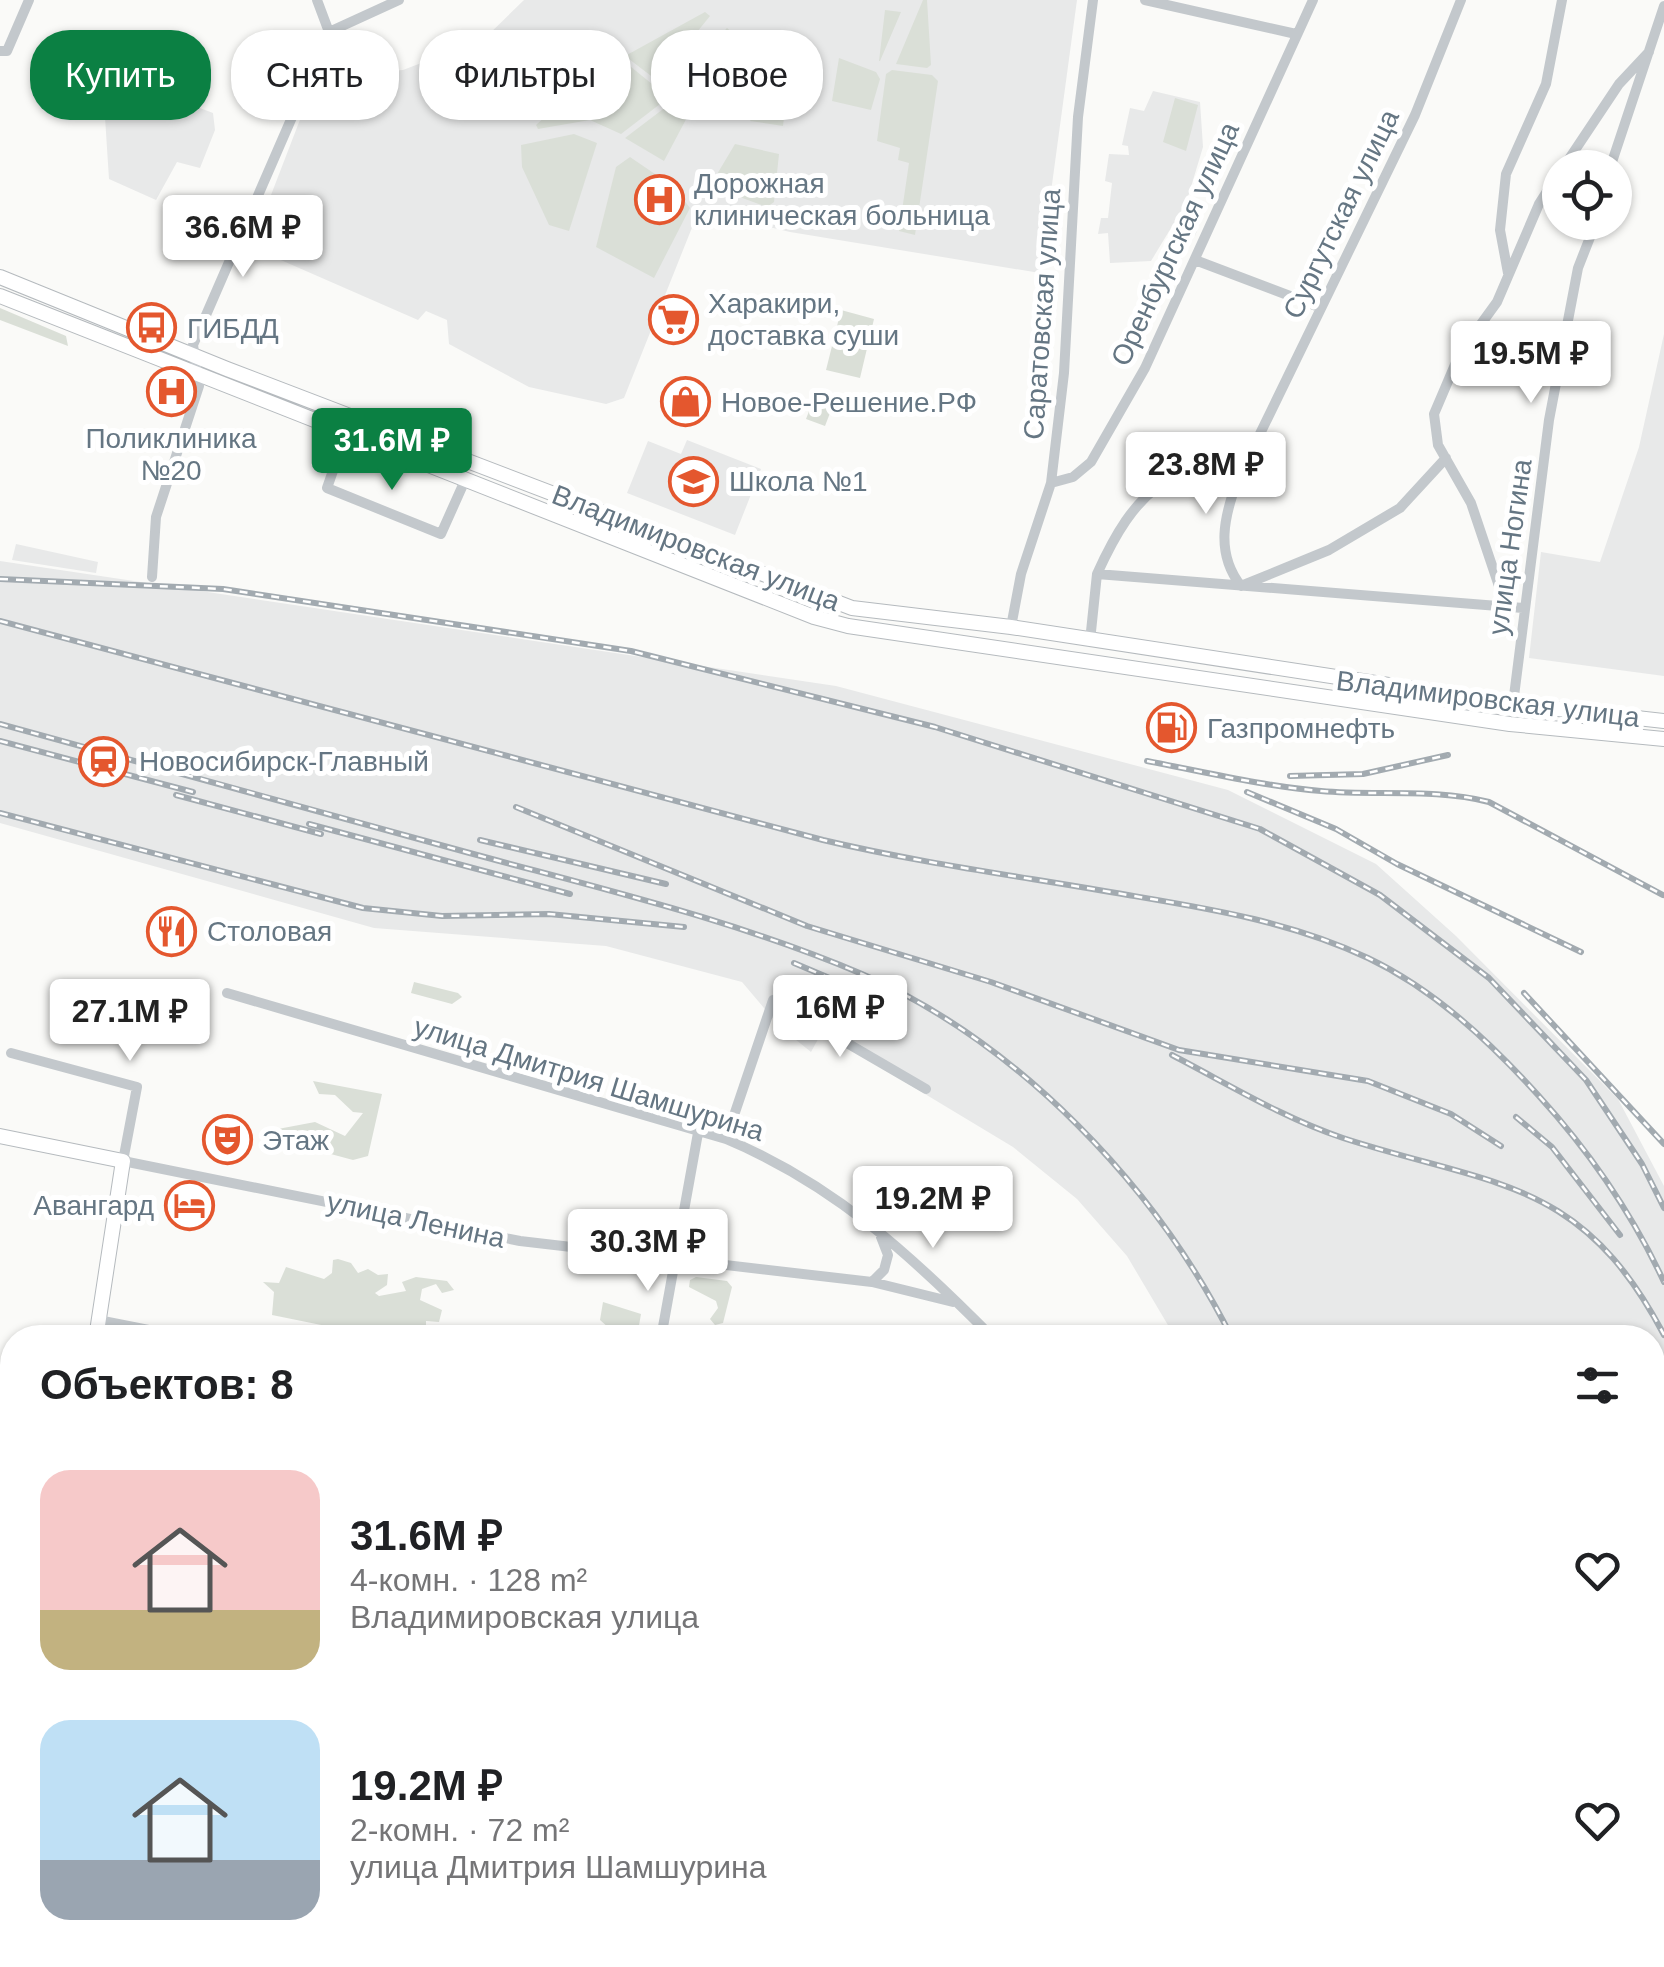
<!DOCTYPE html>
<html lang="ru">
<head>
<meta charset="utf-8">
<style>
  :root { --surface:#fff; --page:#f6f6f6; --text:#202124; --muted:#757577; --accent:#0b8043 }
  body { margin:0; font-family:Arial,sans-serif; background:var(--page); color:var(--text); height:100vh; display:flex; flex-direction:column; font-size:38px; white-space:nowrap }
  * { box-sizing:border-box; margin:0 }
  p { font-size:32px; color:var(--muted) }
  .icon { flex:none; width:55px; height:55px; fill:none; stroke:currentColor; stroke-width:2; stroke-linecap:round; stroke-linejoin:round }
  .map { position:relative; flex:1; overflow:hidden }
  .sheet { position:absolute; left:0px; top:1325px; width:1665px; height:642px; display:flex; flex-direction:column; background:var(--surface); border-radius:40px 40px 0 0; box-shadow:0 2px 8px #0004 }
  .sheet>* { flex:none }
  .banner { position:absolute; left:30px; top:30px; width:1000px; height:90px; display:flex; gap:20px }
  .tools { position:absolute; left:1542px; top:150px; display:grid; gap:20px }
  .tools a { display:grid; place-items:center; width:90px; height:90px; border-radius:50%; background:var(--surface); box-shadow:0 2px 8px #0004; font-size:50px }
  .price { position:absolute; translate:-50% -85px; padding:0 22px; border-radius:10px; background:#fff; color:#222; font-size:32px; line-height:65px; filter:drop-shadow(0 2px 5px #0008) }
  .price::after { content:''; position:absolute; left:50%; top:60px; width:30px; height:22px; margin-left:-15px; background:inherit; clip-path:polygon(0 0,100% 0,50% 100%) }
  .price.on { background:var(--accent); color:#fff }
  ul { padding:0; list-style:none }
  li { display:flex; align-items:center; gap:30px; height:250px; padding:0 40px }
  li span { display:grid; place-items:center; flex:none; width:280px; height:200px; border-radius:30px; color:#555 }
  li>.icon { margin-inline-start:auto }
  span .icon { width:120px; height:120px; fill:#fffc; stroke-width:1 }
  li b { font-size:42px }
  h2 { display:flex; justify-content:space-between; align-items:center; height:120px; padding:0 40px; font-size:42px }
  .pill { padding:0 35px; border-radius:40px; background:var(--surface); box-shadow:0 2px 8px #0004; font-size:35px; line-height:90px }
  .pill.on { background:var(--accent); color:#fff }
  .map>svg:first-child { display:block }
</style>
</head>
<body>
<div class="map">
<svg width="1664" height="1967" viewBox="0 0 1664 1967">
  <rect width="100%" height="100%" fill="#fafaf8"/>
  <path fill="#e8e9e9" d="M524 0H1077L1040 273 790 232 699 210 624 398 606 404 529 387 449 344 447 320 426 311 418 320 251 247 301 117 333 76 403 70 484 39Z
    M102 71 213 113 215 130 200 168 177 162 156 200 109 179Z
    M1153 91 1200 102 1203 147 1184 210 1201 220 1195 236 1171 228 1151 261 1110 263 1108 233 1098 234 1101 218H1108L1112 183 1105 181 1109 154 1129 155 1128 146 1122 145 1130 108 1144 111Z
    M1664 334V676L1529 658 1541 552 1600 562 1639 447Z
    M687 440 761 469 735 535 627 493 648 441 681 454Z
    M16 544 98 562 96 573 12 560Z
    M0 561 836 686 1228 790 1376 864 1456 936 1618 1099 1664 1186V1896L1653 1912 1652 1338 1175 1337 1127 1256 1077 1199 1013 1147 822 1032 811 1052 780 1027 742 982 606 946 374 928 0 823Z
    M1664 1913V1967H1626L1634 1955H1652L1653 1929Z
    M213 1955H351L341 1967H211Z
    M423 1955H532L530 1967H421Z
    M584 1955H692L746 1964 748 1955H900L897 1967H582Z
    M1264 1955H1622L1613 1967H1260Z"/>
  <path fill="#dadfd7" d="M923 0H927L931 65 927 68 896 64Z
    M885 10 901 12 880 61H879Z
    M705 12 710 16 693 37 700 43 675 74H666L659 82 625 56Z
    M727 28 733 33 721 51 726 55 695 103 682 92 684 86 679 77Z
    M792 54 783 126 750 121Z
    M620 58 657 88 664 101 621 134 590 120 538 129 536 125 585 80Z
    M839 58 876 72 880 79 871 110 832 101Z
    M892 70 932 75 938 81 915 235 899 231 909 163 898 160 900 148 877 141 886 74Z
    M679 97 692 108 664 161 625 138Z
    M1175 98 1198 105 1186 151 1163 142Z
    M574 134 597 143 569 231 549 225 522 167 521 145Z
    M735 144 779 154 774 202 767 207 710 186Z
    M630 157 674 187 690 208 654 278 596 247 616 167Z
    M0 308 66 336 68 346 0 320Z
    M841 310 874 319 860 378 826 370Z
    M818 388 837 395 825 426 806 419Z
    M414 982 458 993 462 997 452 1004 411 993Z
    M313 1081 382 1094 368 1156 353 1160 264 1136 262 1132 315 1122 345 1136 363 1113 353 1112 335 1095 319 1094Z
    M338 1259 351 1263 358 1273 368 1269 378 1275 388 1274 387 1285 375 1293 379 1296 406 1291 402 1282 416 1277 447 1281 454 1290 442 1293 436 1284 422 1289 420 1300 442 1310 439 1322 426 1321V1336L406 1330 341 1329 272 1315 274 1292 263 1282 279 1283 286 1267 324 1279 332 1273 333 1260Z
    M696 1277 727 1281 732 1287 723 1323 715 1325 710 1319 718 1308 716 1301 689 1287 690 1280Z
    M603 1302 641 1314 637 1337H619L600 1320Z"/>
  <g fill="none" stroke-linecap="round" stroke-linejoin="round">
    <defs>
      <path id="major" d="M0 277 227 369 852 608 1011 627 1513 704 1664 721
        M0 296 814 617 848 626 1510 724 1664 739
        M0 1136 123 1161 96 1338
        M0 1934 12 1856"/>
    </defs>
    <use href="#major" stroke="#b5babe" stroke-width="16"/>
    <path stroke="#c3c8cc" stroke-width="10" d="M1145 0 1296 34
      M329 32 399 0
      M0 51H7L29 0
      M1563 168 1619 84 1649 52
      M1610 168 1664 6
      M1195 260 1319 307
      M1508 273 1500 230 1506 174 1546 84 1562 0
      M343 442 327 488 441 534 462 487
      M1446 458 1400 508 1329 550 1241 586C1215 553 1224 516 1238 479L1415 115 1461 0
      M1051 483 1073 477 1091 462 1145 368 1313 0
      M1097 574C1137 486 1165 473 1255 445
      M152 577 156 517 199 386 193 345 329 32 317 0
      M1506 607 1471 503 1438 445 1434 414 1460 353 1497 302 1539 204 1560 171
      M1011 627 1021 574 1051 483 1064 373 1078 117 1093 0
      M1090 641 1097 574 1523 608
      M1513 704 1549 420 1578 268 1596 222
      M227 993 726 1139C834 1184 912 1256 993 1338
      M11 1053 137 1087 123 1161 520 1241 872 1282 953 1302
      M726 1139 773 1000 926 1089
      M872 1282 884 1270 888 1255 881 1237
      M98 1320 189 1338
      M661 1338 698 1133
      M558 1967 560 1955
      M1107 1967 1110 1955"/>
    <use href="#major" stroke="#fff" stroke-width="14"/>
    <defs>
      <path id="rail" d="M0 579 223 589 631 651 935 727 1260 829 1380 895 1489 978 1586 1080 1642 1164 1664 1208
        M0 621 823 840C924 864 1026 877 1128 895 1211 909 1292 922 1368 958 1435 990 1489 1041 1538 1095 1589 1151 1632 1213 1664 1282
        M0 724C155 766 310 809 466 852 598 888 735 920 862 974 1018 1042 1157 1187 1232 1338
        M0 741 193 792
        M1147 761C1205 772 1262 786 1321 791 1376 796 1435 788 1489 802L1663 895
        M1290 776 1363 774 1448 755
        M1247 792 1336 829 1397 864 1581 952
        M176 795 321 834
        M516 807 807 926 991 982 1179 1050 1368 1081 1451 1114 1501 1146
        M0 813 363 908 442 916 549 914 684 927
        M309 824 570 894
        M480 840 666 884
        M794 963 891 1004
        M1524 993 1664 1144
        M1172 1055C1228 1084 1283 1118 1343 1138 1494 1187 1581 1177 1664 1335
        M1516 1117 1552 1147 1620 1235
        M1652 1851 1664 1823
        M1652 1881 1664 1855
        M1272 1967 1275 1955
        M1590 1967 1598 1955"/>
    </defs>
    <use href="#rail" stroke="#a2aab0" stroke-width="6"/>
    <use href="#rail" stroke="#fff" stroke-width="2.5" stroke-dasharray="8" stroke-linecap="butt"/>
  </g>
  <defs>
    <symbol id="hospital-ring" viewBox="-11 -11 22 22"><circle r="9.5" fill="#fff" stroke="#e4572e" stroke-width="1.5"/><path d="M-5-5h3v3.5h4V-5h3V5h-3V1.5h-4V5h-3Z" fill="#e4572e"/></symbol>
    <symbol id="supermarket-ring" viewBox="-11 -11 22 22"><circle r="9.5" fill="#fff" stroke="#e4572e" stroke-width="1.5"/><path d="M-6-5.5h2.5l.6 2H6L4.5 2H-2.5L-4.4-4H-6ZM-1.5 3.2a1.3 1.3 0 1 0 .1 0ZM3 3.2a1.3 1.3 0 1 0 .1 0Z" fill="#e4572e"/></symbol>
    <symbol id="bus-ring" viewBox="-11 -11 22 22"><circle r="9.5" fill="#fff" stroke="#e4572e" stroke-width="1.5"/><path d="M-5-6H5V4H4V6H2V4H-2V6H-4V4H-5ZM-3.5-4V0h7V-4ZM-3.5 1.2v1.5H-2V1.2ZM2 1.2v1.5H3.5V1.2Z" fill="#e4572e"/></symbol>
    <symbol id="shop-ring" viewBox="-11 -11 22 22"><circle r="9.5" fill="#fff" stroke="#e4572e" stroke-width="1.5"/><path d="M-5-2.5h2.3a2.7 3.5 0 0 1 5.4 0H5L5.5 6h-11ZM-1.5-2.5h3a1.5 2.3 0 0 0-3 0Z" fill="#e4572e"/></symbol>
    <symbol id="school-ring" viewBox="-11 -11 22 22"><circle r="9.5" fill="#fff" stroke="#e4572e" stroke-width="1.5"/><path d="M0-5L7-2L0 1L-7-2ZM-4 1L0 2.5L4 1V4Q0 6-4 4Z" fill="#e4572e"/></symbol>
    <symbol id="fuel-ring" viewBox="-11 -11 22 22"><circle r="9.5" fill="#fff" stroke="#e4572e" stroke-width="1.5"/><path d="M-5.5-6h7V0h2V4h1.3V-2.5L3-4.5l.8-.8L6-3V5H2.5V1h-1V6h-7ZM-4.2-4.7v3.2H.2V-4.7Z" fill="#e4572e"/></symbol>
    <symbol id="station-ring" viewBox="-11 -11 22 22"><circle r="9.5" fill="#fff" stroke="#e4572e" stroke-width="1.5"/><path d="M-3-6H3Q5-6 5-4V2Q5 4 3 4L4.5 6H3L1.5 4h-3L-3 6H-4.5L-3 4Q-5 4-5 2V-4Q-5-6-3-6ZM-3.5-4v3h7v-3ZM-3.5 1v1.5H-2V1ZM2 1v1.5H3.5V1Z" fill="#e4572e"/></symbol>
    <symbol id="restaurant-ring" viewBox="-11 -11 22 22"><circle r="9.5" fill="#fff" stroke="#e4572e" stroke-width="1.5"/><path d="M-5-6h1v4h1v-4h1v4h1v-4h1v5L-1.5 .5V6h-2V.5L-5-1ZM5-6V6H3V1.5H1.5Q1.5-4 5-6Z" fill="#e4572e"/></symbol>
    <symbol id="theatre-ring" viewBox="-11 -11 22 22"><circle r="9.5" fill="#fff" stroke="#e4572e" stroke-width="1.5"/><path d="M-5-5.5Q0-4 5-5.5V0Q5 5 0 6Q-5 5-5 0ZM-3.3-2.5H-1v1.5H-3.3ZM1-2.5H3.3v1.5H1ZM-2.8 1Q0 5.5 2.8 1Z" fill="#e4572e"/></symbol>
    <symbol id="hotel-ring" viewBox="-11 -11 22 22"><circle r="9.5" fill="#fff" stroke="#e4572e" stroke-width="1.5"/><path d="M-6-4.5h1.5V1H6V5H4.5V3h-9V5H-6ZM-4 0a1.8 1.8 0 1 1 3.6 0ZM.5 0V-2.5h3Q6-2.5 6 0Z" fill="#e4572e"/></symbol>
  </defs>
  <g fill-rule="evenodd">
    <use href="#hospital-ring" x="632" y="172" width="55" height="55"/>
    <use href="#supermarket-ring" x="646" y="292" width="55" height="55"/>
    <use href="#bus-ring" x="124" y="300" width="55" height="55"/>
    <use href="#hospital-ring" x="144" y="364" width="55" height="55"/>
    <use href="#shop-ring" x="658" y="374" width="55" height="55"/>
    <use href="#school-ring" x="666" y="454" width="55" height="55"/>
    <use href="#fuel-ring" x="1144" y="700" width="55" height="55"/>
    <use href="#station-ring" x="76" y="734" width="55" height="55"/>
    <use href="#restaurant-ring" x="144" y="904" width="55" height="55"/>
    <use href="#theatre-ring" x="200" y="1112" width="55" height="55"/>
    <use href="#hotel-ring" x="162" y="1178" width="55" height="55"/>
  </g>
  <g text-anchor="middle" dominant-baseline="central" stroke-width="10" stroke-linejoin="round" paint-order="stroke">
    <g font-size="28" fill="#657683" stroke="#fff" text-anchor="start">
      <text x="694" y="183">Дорожная<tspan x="694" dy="32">клиническая больница</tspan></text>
      <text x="708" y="303">Харакири,<tspan x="708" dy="32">доставка суши</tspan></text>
      <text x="187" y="328">ГИБДД</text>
      <text x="721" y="402">Новое-Решение.РФ</text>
      <text x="171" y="438" text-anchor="middle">Поликлиника<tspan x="171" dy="32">№20</tspan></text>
      <text x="729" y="481">Школа №1</text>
      <text x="1207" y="728">Газпромнефть</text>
      <text x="139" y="761">Новосибирск-Главный</text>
      <text x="207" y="931">Столовая</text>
      <text x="262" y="1140">Этаж</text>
      <text x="154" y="1205" text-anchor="end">Авангард</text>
    </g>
    <g font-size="28" fill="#657683" stroke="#fff">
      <text transform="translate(1341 214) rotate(-64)">Сургутская улица</text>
      <text transform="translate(1175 244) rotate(-65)">Оренбургская улица</text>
      <text transform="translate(1042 314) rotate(-86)">Саратовская улица</text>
      <text transform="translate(1510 547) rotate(-82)">улица Ногина</text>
      <text transform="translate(696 548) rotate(21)">Владимировская улица</text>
      <text transform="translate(1488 699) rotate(7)">Владимировская улица</text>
      <text transform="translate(589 1079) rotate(17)">улица Дмитрия Шамшурина</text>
      <text transform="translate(416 1220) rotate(12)">улица Ленина</text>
    </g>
  </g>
</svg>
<div class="tools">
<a><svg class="icon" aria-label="locate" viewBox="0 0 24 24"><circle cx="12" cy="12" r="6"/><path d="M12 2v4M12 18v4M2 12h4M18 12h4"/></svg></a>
</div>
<b class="price" style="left:243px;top:280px">36.6M ₽</b>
<b class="price" style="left:1531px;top:406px">19.5M ₽</b>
<b class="price on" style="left:392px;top:493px">31.6M ₽</b>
<b class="price" style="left:1206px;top:517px">23.8M ₽</b>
<b class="price" style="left:840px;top:1060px">16M ₽</b>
<b class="price" style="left:130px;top:1064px">27.1M ₽</b>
<b class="price" style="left:933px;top:1251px">19.2M ₽</b>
<b class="price" style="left:648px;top:1294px">30.3M ₽</b>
<div class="banner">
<a class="pill on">Купить</a>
<a class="pill">Снять</a>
<a class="pill">Фильтры</a>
<a class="pill">Новое</a>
</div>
<section class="sheet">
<h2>Объектов: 8<svg class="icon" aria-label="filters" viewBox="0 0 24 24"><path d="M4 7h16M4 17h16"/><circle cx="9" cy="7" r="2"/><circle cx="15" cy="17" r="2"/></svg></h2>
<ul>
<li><span style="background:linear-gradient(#f6c9c9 70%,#c2b280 0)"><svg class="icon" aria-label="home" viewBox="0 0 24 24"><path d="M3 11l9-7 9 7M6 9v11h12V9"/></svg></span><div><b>31.6M ₽</b><p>4-комн. · 128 m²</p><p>Владимировская улица</p></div><svg class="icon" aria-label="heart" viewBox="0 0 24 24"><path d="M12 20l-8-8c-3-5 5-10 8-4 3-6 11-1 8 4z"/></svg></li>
<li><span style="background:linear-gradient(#bfe0f5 70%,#9aa5b1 0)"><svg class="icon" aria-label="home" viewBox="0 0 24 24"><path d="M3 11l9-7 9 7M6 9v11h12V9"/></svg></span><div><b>19.2M ₽</b><p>2-комн. · 72 m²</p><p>улица Дмитрия Шамшурина</p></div><svg class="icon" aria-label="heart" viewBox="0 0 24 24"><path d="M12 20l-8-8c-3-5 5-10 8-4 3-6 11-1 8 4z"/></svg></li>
</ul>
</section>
</div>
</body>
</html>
